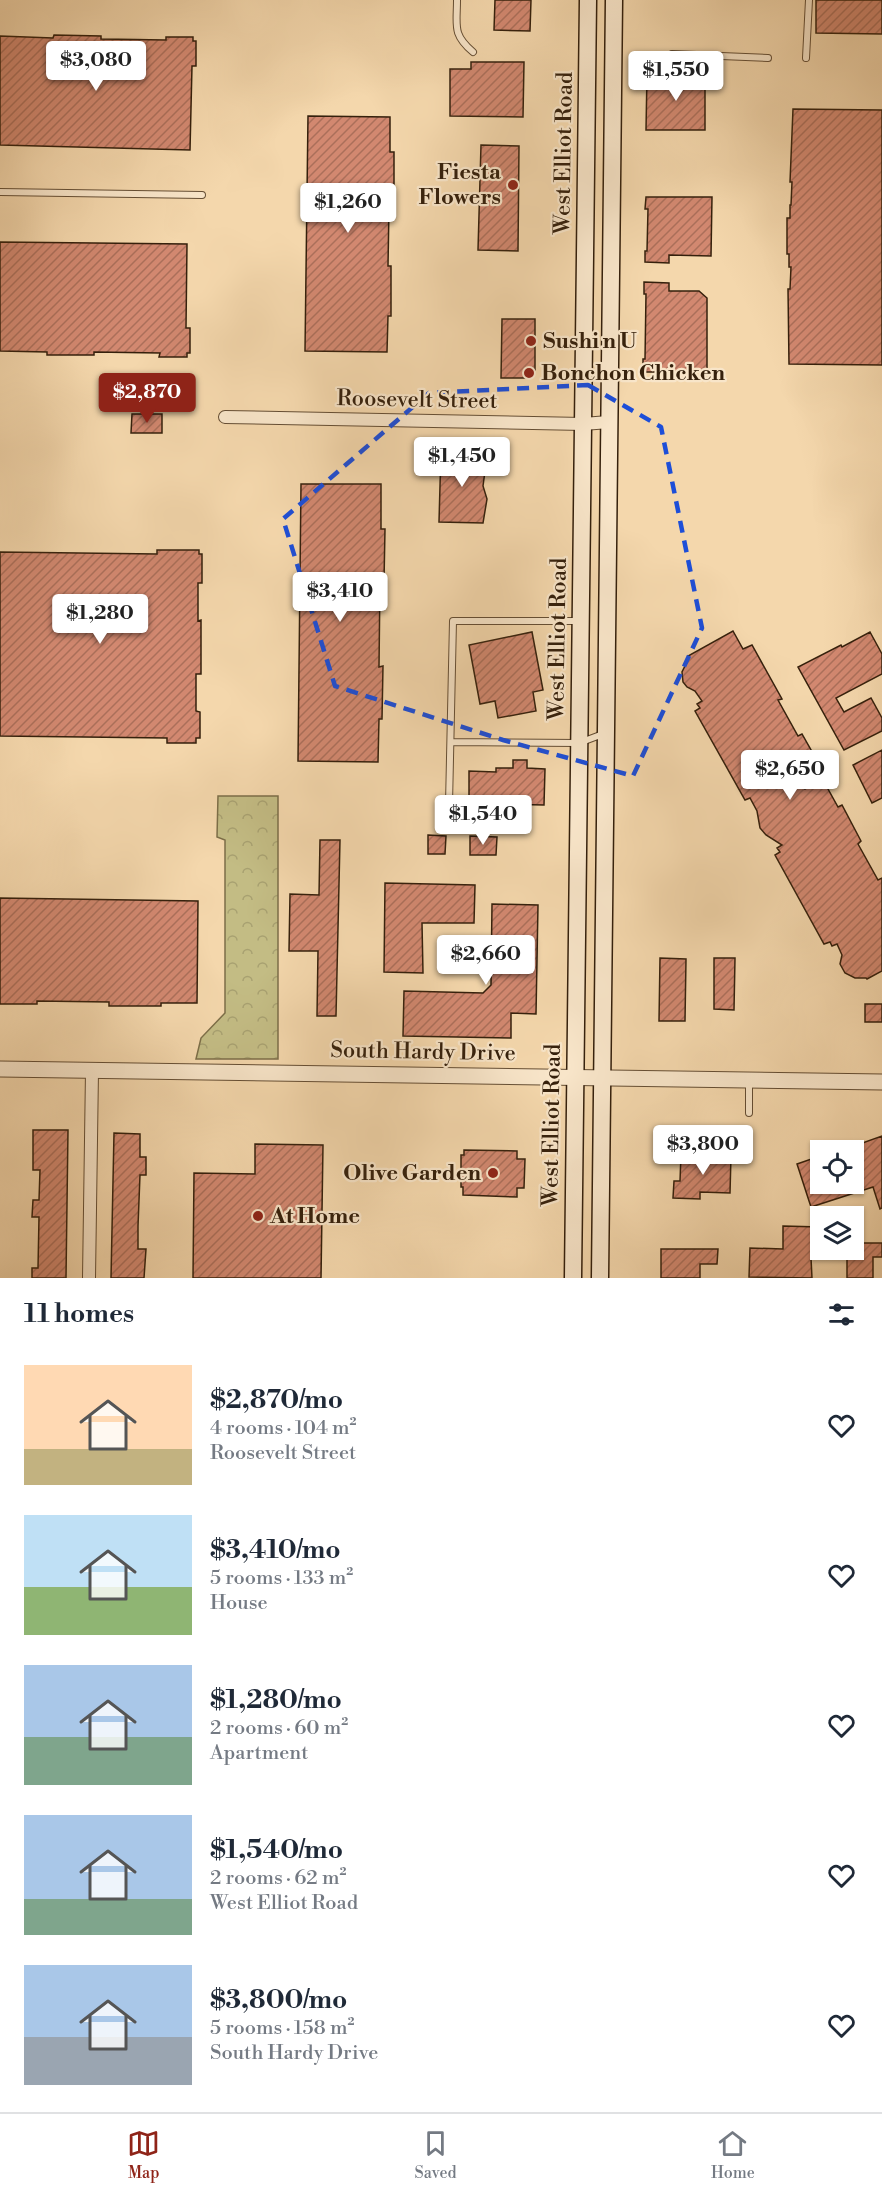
<!DOCTYPE html>
<html lang="en">
<head>
<meta charset="utf-8">
<style>
  :root { --surface:#fff; --page:#f2f2f3; --text:#1f2937; --muted:#747a83; --line:#e0e1e3; --accent:#8f2418 }
  body { margin:0; font-family:"Libre Bodoni",serif; background:var(--page); color:var(--text); height:100vh; display:flex; flex-direction:column; font-size:22px; white-space:nowrap }
  * { box-sizing:border-box; margin:0 }
  p { font-size:20px; color:var(--muted) }
  .icon { flex:none; width:33px; height:33px; fill:none; stroke:currentColor; stroke-width:2; stroke-linecap:round; stroke-linejoin:round }
  .map { position:relative; height:1278px; overflow:hidden }
  .panel { display:flex; flex-direction:column; background:var(--surface); flex:1 }
  .panel>* { flex:none }
  .buttons { position:absolute; left:810px; top:1140px; display:grid; gap:12px }
  .buttons a { display:grid; place-items:center; width:54px; height:54px; border-radius:0px; background:var(--surface); box-shadow:0 2px 4px #0004; font-size:30px }
  .price { position:absolute; translate:-50% -51px; padding:0 14px; border-radius:6px; background:#fff; color:#222; font-size:20px; line-height:39px; filter:drop-shadow(0 2px 3px #0008) }
  .price::after { content:''; position:absolute; left:50%; top:36px; width:18px; height:14px; margin-left:-9px; background:inherit; clip-path:polygon(0 0,100% 0,50% 100%) }
  .price.active { background:var(--accent); color:#fff }
  ul { padding:0; list-style:none }
  li { display:flex; align-items:center; gap:18px; height:150px; padding:0 24px }
  li span { display:grid; place-items:center; flex:none; width:168px; height:120px; border-radius:0px; color:#555 }
  li>.icon { margin-inline-start:auto }
  span .icon { width:72px; height:72px; fill:#fffc; stroke-width:1 }
  li b { font-size:26px }
  h2 { display:flex; justify-content:space-between; align-items:center; height:72px; padding:0 24px; font-size:26px }
  .tabs { display:flex; justify-content:space-around; align-items:center; height:84px; border-top:2px solid var(--line); background:var(--surface); font-size:16px; color:var(--muted) }
  .tabs a { display:grid; justify-items:center; gap:3px }
  .tabs .active { color:var(--accent) }
  .map>svg:first-child { display:block }
</style>
</head>
<body>
<div class="map">
<svg width="882" height="1278" viewBox="0 0 882 1278">
  <defs>
    <pattern id="forest-crowns" width="20" height="18" patternUnits="userSpaceOnUse" patternTransform="scale(1.5)"><rect width="20" height="18" fill="#c3bc84"/><path d="M2 6a3 3 0 1 1 6 0M12 15a3 3 0 1 1 6 0" fill="none" stroke="#a8a171"/></pattern>
    <pattern id="building-hatch" width="6" height="6" patternUnits="userSpaceOnUse" patternTransform="scale(1.5)"><rect width="6" height="6" fill="#d28870"/><path d="M-1 1l2-2M0 6l6-6M5 7l2-2" fill="none" stroke="#ab6f5a"/></pattern>
  </defs>
  <rect width="100%" height="100%" fill="#f4d7ac"/>
  <filter id="stains"><feTurbulence type="fractalNoise" baseFrequency=".00333" numOctaves="4"/><feColorMatrix values="0 0 0 0 .2 0 0 0 0 .09 0 0 0 0 .02 0 0 0 .5 -.17"/></filter>
  <radialGradient id="worn" r=".72"><stop offset=".6" stop-color="#630" stop-opacity="0"/><stop offset="1" stop-color="#630" stop-opacity=".3"/></radialGradient>
  <path fill="url(#forest-crowns)" stroke="#7c6e48" stroke-width="1.5" d="M218 796H278V1059H196L201 1038 225 1013V840L217 837Z"/>
  <path fill="url(#building-hatch)" stroke="#35200c" stroke-width="1.5" d="M495 0H531L530 31 494 30Z
    M816 0H882V34L816 33Z
    M54 35 101 36V39L166 40V37H193V41H196V66H192L190 150 0 145V36L53 38Z
    M471 62H524L523 117 450 116V69H471Z
    M647 74H705V130H646Z
    M793 109 882 110V365L789 364 788 289H790L791 267H789V254H787V218H790V205H791L792 182H790Z
    M308 116 390 117V152H394V207H389L388 266H391V316H388L387 352 305 351Z
    M481 145 519 146 518 251 478 250Z
    M646 197H712L711 256 669 255V263L645 262V251H647L648 209H645Z
    M0 242 187 244 186 328H190V353H187V357H159L160 353 94 352V355H47V352L0 351Z
    M644 282 669 283V291H699L707 298V372H643V359H645L646 294H644Z
    M502 319H535V370L528 378H501Z
    M132 414H162V433H131Z
    M441 450 468 454 469 456H479L485 460 486 464 483 486 487 499 483 523 439 522Z
    M301 484H381V529H385L384 581 380 580 379 667 383 666 382 719H379L378 762 298 761Z
    M157 550H199V554H202V583H198V621L201 620V674H196V711L200 712V738H196V743H167V738L0 736V552L157 554Z
    M733 631 743 649 752 645 782 699 778 700 798 736 802 734 819 764 797 776 805 789 823 780 838 807 842 805 861 841 858 844 878 880 882 878V971L867 979 866 978H855L845 973 840 964 842 955 837 944 832 946 830 942 824 944 775 855 780 852 777 848 782 845 766 835 760 828 757 811 750 798 745 800 695 711 700 708 697 704 702 701 695 691 687 687 683 682 682 672 689 658 688 656Z
    M532 632 543 690 533 692 536 711 498 718 495 701 480 704 469 645Z
    M870 632 882 654V674L836 698 844 712 871 698 882 718V731L844 750 798 667 841 645 842 647Z
    M882 750V798L872 803 853 765Z
    M513 760H527V768L545 769 544 805 494 804V799L469 798V771L496 772V768H513Z
    M428 835 446 836 445 854H428Z
    M470 836 497 837 496 855H470Z
    M320 840H340L336 1016H317L318 951H289L290 894 319 895Z
    M385 883 475 885 474 923H422L423 973 384 972Z
    M0 898 198 901 197 1003H161V1006H109V1002L37 1001V1004H0Z
    M492 904 538 905 536 1014 511 1013V1038L403 1036 404 991 483 993 491 985Z
    M660 958 686 959 685 1021H659Z
    M714 958H735L734 1010 714 1009Z
    M865 1004H882V1022H865Z
    M33 1130H68L66 1278H32V1268H38L39 1217H32L33 1200H39L40 1170H33Z
    M114 1133 140 1134V1157H146V1175H140L138 1226V1249H146L144 1278H111Z
    M882 1136V1208L880 1209 873 1187 811 1207 797 1164 820 1156V1184H854V1146Z
    M255 1144 323 1145 321 1278H193L194 1173 255 1174Z
    M464 1150 517 1151V1159H525L524 1188H517V1197L463 1195V1187H461V1155H464Z
    M681 1154 731 1156 730 1193 700 1192V1199L673 1198 674 1181H680Z
    M783 1226 820 1227V1258H811L812 1278 749 1277 750 1248 783 1249Z
    M854 1243H882V1257H873V1278H847V1250H854Z
    M661 1249H718L717 1264H700V1278H661Z"/>
  <g fill="none" stroke-linecap="round" stroke-linejoin="round">
    <defs>
      <path id="service" d="M457 0C457 26 452 34 473 52
        M672 54 768 58
        M806 58 809 0
        M0 192 202 195
        M451 742 579 743 603 734
        M449 804 453 621H580
        M749 1113V1081"/>
      <path id="minor" d="M225 417 583 424 609 422
        M89 1278 92 1071"/>
      <path id="tertiary" d="M0 1069 882 1082"/>
      <path id="secondary" d="M573 1278 588 0
        M600 1278 614 0"/>
    </defs>
    <use href="#service" stroke="#654e34" stroke-width="8"/>
    <use href="#minor" stroke="#654e34" stroke-width="14"/>
    <use href="#tertiary" stroke="#654e34" stroke-width="17"/>
    <use href="#secondary" stroke="#35200c" stroke-width="19"/>
    <use href="#service" stroke="#f8e5c9" stroke-width="6"/>
    <use href="#minor" stroke="#f8e5c9" stroke-width="12"/>
    <use href="#tertiary" stroke="#f8e5c9" stroke-width="15"/>
    <use href="#secondary" stroke="#f8e5c9" stroke-width="16"/>
  </g>
  <path fill="none" stroke="#1d4ed8" stroke-width="4.5" stroke-dasharray="12 8" stroke-linejoin="round" d="M588 385 661 427 702 628 633 776 503 740 335 686 283 519 429 393Z"/>
  <g fill="#8f2418" stroke="#f8e5c9" stroke-width="2">
    <circle cx="513" cy="185" r="6"/>
    <circle cx="531" cy="341" r="6"/>
    <circle cx="529" cy="373" r="6"/>
    <circle cx="493" cy="1173" r="6"/>
    <circle cx="258" cy="1216" r="6"/>
  </g>
  <g text-anchor="middle" dominant-baseline="central" stroke-width="4.5" stroke-linejoin="round" paint-order="stroke">
    <g font-size="22" fill="#35200c" stroke="#f8e5c9">
      <text transform="translate(564 153) rotate(-89)">West Elliot Road</text>
      <text transform="translate(417 400) rotate(1)">Roosevelt Street</text>
      <text transform="translate(558 639) rotate(-89)">West Elliot Road</text>
      <text transform="translate(423 1052) rotate(1)">South Hardy Drive</text>
      <text transform="translate(552 1125) rotate(-89)">West Elliot Road</text>
    </g>
    <g font-size="22" font-weight="bold" fill="#35200c" stroke="#f8e5c9" text-anchor="start">
      <text x="501" y="172" text-anchor="end">Fiesta<tspan x="501" dy="25">Flowers</tspan></text>
      <text x="543" y="341">Sushi n U</text>
      <text x="541" y="373">Bonchon Chicken</text>
      <text x="481" y="1173" text-anchor="end">Olive Garden</text>
      <text x="270" y="1216">At Home</text>
    </g>
  </g>
  <rect width="100%" height="100%" filter="url(#stains)"/>
  <rect width="100%" height="100%" fill="url(#worn)"/>
</svg>
<div class="buttons">
<a><svg class="icon" aria-label="locate" viewBox="0 0 24 24"><circle cx="12" cy="12" r="6"/><path d="M12 2v4M12 18v4M2 12h4M18 12h4"/></svg></a>
<a><svg class="icon" aria-label="layers" viewBox="0 0 24 24"><path d="M12 4l9 5-9 5-9-5zM3 14l9 5 9-5"/></svg></a>
</div>
<b class="price" style="left:96px;top:92px">$3,080</b>
<b class="price" style="left:676px;top:102px">$1,550</b>
<b class="price" style="left:348px;top:234px">$1,260</b>
<b class="price active" style="left:147px;top:424px">$2,870</b>
<b class="price" style="left:462px;top:488px">$1,450</b>
<b class="price" style="left:340px;top:623px">$3,410</b>
<b class="price" style="left:100px;top:645px">$1,280</b>
<b class="price" style="left:790px;top:801px">$2,650</b>
<b class="price" style="left:483px;top:846px">$1,540</b>
<b class="price" style="left:486px;top:986px">$2,660</b>
<b class="price" style="left:703px;top:1176px">$3,800</b>
</div>
<section class="panel">
<h2>11 homes<svg class="icon" aria-label="filters" viewBox="0 0 24 24"><path d="M4 7h16M4 17h16"/><circle cx="9" cy="7" r="2"/><circle cx="15" cy="17" r="2"/></svg></h2>
<ul>
<li><span style="background:linear-gradient(#ffd9b3 70%,#c2b280 0)"><svg class="icon" aria-label="home" viewBox="0 0 24 24"><path d="M3 11l9-7 9 7M6 9v11h12V9"/></svg></span><div><b>$2,870/mo</b><p>4 rooms · 104 m²</p><p>Roosevelt Street</p></div><svg class="icon" aria-label="heart" viewBox="0 0 24 24"><path d="M12 20l-8-8c-3-5 5-10 8-4 3-6 11-1 8 4z"/></svg></li>
<li><span style="background:linear-gradient(#bfe0f5 60%,#8fb573 0)"><svg class="icon" aria-label="home" viewBox="0 0 24 24"><path d="M3 11l9-7 9 7M6 9v11h12V9"/></svg></span><div><b>$3,410/mo</b><p>5 rooms · 133 m²</p><p>House</p></div><svg class="icon" aria-label="heart" viewBox="0 0 24 24"><path d="M12 20l-8-8c-3-5 5-10 8-4 3-6 11-1 8 4z"/></svg></li>
<li><span style="background:linear-gradient(#a9c7e8 60%,#7fa58c 0)"><svg class="icon" aria-label="home" viewBox="0 0 24 24"><path d="M3 11l9-7 9 7M6 9v11h12V9"/></svg></span><div><b>$1,280/mo</b><p>2 rooms · 60 m²</p><p>Apartment</p></div><svg class="icon" aria-label="heart" viewBox="0 0 24 24"><path d="M12 20l-8-8c-3-5 5-10 8-4 3-6 11-1 8 4z"/></svg></li>
<li><span style="background:linear-gradient(#a9c7e8 70%,#7fa58c 0)"><svg class="icon" aria-label="home" viewBox="0 0 24 24"><path d="M3 11l9-7 9 7M6 9v11h12V9"/></svg></span><div><b>$1,540/mo</b><p>2 rooms · 62 m²</p><p>West Elliot Road</p></div><svg class="icon" aria-label="heart" viewBox="0 0 24 24"><path d="M12 20l-8-8c-3-5 5-10 8-4 3-6 11-1 8 4z"/></svg></li>
<li><span style="background:linear-gradient(#a9c7e8 60%,#9aa5b1 0)"><svg class="icon" aria-label="home" viewBox="0 0 24 24"><path d="M3 11l9-7 9 7M6 9v11h12V9"/></svg></span><div><b>$3,800/mo</b><p>5 rooms · 158 m²</p><p>South Hardy Drive</p></div><svg class="icon" aria-label="heart" viewBox="0 0 24 24"><path d="M12 20l-8-8c-3-5 5-10 8-4 3-6 11-1 8 4z"/></svg></li>
</ul>
</section>
<nav class="tabs">
<a class="active"><svg class="icon" aria-label="map" viewBox="0 0 24 24"><path d="M3 6l6-2 6 2 6-2v14l-6 2-6-2-6 2zM9 4v14M15 6v14"/></svg>Map</a>
<a><svg class="icon" aria-label="saved" viewBox="0 0 24 24"><path d="M7 4h10v16l-5-4-5 4z"/></svg>Saved</a>
<a><svg class="icon" aria-label="home" viewBox="0 0 24 24"><path d="M3 11l9-7 9 7M6 9v11h12V9"/></svg>Home</a>
</nav>
</body>
</html>
